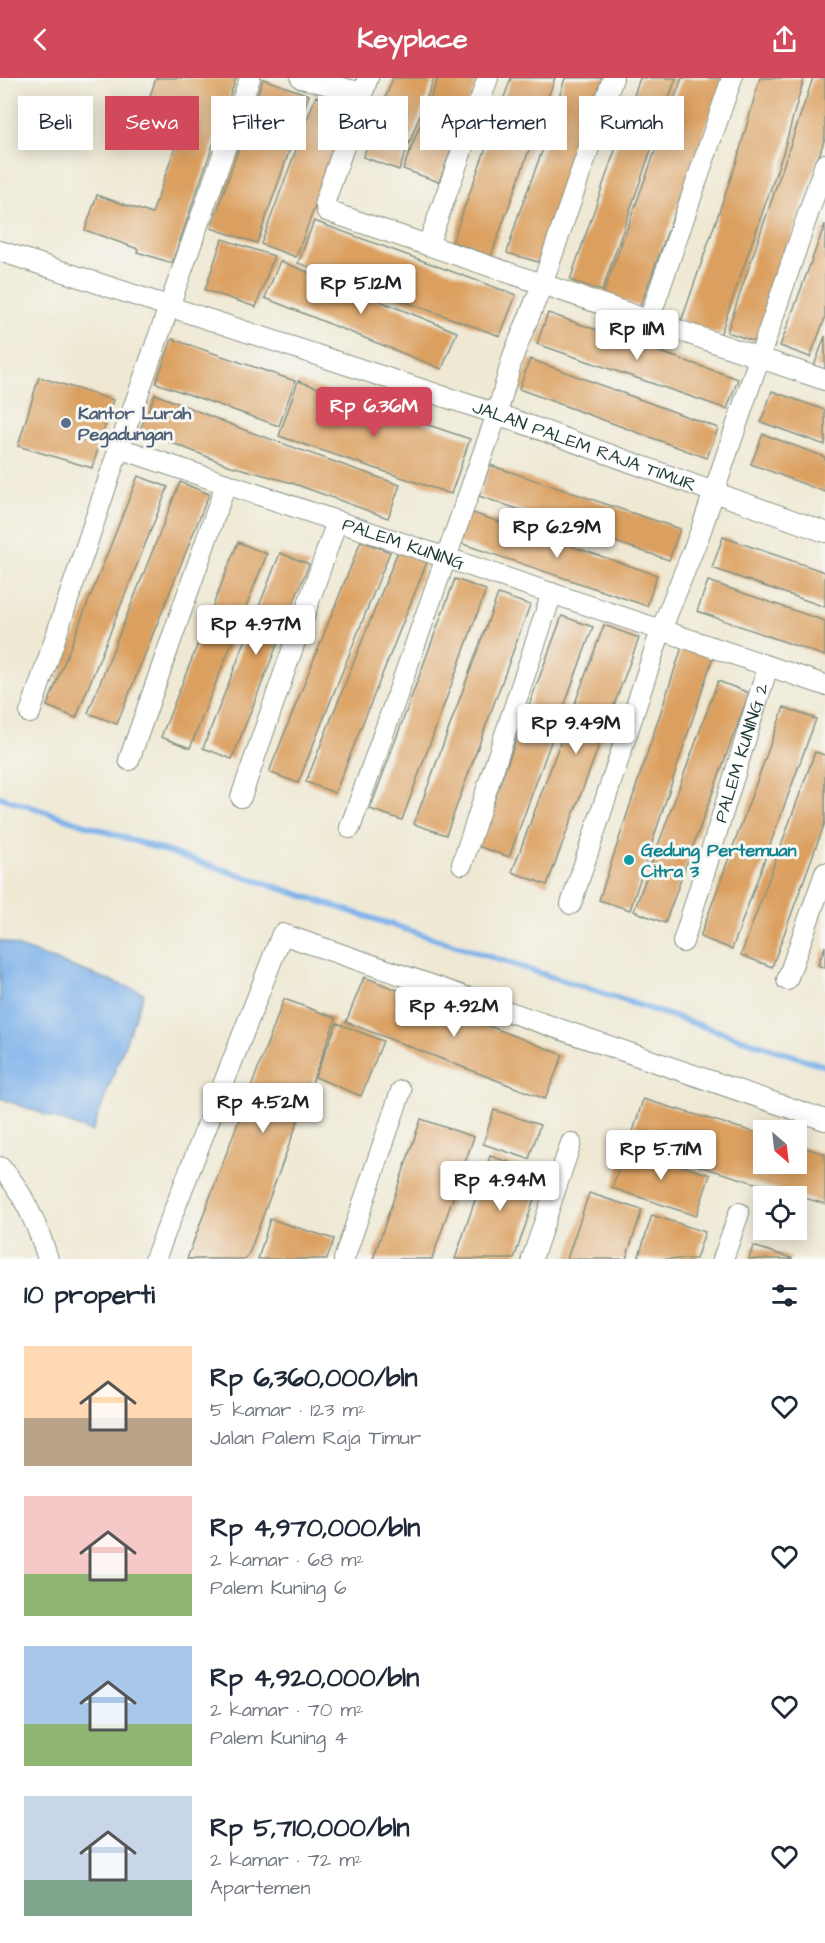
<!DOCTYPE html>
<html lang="id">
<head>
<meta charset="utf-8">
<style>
  :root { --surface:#fff; --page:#f2f2f3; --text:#1f2937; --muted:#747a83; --accent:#d1495b }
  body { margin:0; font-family:"Architects Daughter",sans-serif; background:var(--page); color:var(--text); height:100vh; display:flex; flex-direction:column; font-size:22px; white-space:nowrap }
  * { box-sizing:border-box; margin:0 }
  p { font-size:20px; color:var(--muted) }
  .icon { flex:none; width:33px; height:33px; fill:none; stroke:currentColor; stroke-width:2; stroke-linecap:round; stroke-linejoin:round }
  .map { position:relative; height:1181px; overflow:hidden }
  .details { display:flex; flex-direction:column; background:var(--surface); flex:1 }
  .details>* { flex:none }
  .guide { position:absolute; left:18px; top:18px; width:789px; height:54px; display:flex; gap:12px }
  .needle { width:39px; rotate:152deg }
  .controls { position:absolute; left:753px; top:1042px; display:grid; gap:12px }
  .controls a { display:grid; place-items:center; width:54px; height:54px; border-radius:0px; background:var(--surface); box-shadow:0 3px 15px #0003; font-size:30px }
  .price { position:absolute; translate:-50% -51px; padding:0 14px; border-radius:6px; background:#fff; color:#222; font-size:20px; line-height:39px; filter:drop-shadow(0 2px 3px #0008) }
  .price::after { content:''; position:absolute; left:50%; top:36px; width:18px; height:14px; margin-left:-9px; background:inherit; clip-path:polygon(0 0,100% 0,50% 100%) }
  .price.on { background:var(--accent); color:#fff }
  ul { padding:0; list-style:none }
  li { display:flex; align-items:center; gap:18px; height:150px; padding:0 24px }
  li span { display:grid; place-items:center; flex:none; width:168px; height:120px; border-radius:0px; color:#555 }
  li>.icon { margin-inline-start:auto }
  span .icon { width:72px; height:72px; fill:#fffc; stroke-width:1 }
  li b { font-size:26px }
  h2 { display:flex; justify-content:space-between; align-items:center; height:72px; padding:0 24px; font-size:26px }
  .chip { padding:0 21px; border-radius:0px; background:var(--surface); box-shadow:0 3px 15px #0003; font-size:21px; line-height:54px }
  .chip.on { background:var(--accent); color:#fff }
  header { display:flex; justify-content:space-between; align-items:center; height:78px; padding:0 24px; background:var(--accent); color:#fff; font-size:27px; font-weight:700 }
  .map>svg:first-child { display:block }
</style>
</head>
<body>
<header><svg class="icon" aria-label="back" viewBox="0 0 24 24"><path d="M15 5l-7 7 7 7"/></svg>Keyplace<svg class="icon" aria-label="share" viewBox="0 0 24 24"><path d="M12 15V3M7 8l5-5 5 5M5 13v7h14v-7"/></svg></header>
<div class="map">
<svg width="825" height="1181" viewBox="0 0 825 1181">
  <rect width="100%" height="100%" fill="#f6f6f2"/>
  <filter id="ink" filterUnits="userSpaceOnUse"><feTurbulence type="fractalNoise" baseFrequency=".0167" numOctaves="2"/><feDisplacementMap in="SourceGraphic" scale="12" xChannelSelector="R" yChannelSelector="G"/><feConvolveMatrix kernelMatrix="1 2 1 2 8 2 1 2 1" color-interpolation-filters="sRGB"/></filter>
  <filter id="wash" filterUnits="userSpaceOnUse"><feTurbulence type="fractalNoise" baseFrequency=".008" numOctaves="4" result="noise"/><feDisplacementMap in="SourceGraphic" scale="24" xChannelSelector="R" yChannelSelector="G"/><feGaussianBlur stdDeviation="1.35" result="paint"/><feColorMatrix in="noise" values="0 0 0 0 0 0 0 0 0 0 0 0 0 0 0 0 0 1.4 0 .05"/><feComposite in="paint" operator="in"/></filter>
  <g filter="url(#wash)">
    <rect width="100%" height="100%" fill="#efe9d4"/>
    <path fill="#7cb0ea" stroke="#4e768f" stroke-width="1.5" d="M0 862 144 915 92 1054 0 1020Z"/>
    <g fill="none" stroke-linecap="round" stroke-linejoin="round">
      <path stroke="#7cb0ea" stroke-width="6" d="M0 719 825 988"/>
    </g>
    <g id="blocks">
      <path fill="#dba061" d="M156 0H236L172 185 137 174 138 171 85 152 97 117 152 136 180 55 142 42Z
        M393 0H434L399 92 363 79Z
        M438 0H478L439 104 403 91Z
        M511 0H555L491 178 452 164Z
        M565 0H608L545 186 507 175 518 138 544 68Z
        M640 0H676L602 213 570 202Z
        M682 0H724L640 229 603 216Z
        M760 0H804L783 75 720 257 681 244 737 82Z
        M813 0H825V60L756 264 727 254Z
        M263 1 309 17 257 165 211 150Z
        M316 18 351 31 296 179 261 166Z
        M314 143 516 217 500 258 298 185Z
        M825 146V240L810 279 780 268Z
        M222 161 274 178 256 229 205 212Z
        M280 183 457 254 442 291 265 220Z
        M548 235 738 301 727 331 537 266Z
        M825 258V292L814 288Z
        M172 261 295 303 279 348 156 305Z
        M530 281 718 350 707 380 519 311Z
        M39 299 113 322 92 390 18 368Z
        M298 303 470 361 451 416 279 358Z
        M772 313 825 332V367L761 344Z
        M155 316 242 351 400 407 388 440 292 405 228 387 140 352Z
        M763 356 825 379V414L751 386Z
        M490 387 680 451 669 482 479 418Z
        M138 398 168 409 76 640 47 628Z
        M180 404 209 416 117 646 88 635Z
        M467 433 657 497 647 528 457 464Z
        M723 459 825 494V529L712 490Z
        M361 463 390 474 298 705 269 694Z
        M238 464 267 476 190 670 161 659Z
        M398 473 427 484 335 715 306 704Z
        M280 475 309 486 232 681 203 670Z
        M455 501 486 512 402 742 370 731Z
        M708 503 825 543V578L697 533Z
        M498 516 530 527 446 757 414 746Z
        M562 538 593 549 509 779 477 768Z
        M604 547 639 560 547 807 512 794Z
        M682 569 713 579 630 832 599 822Z
        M718 603 749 615 665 845 634 833Z
        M784 629 816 641 732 871 700 859Z
        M815 674 825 677V744L772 889 741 877Z
        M825 868V890L818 887Z
        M364 899 563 977 545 1021 346 944Z
        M284 921 336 940 250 1173 246 1181H187Z
        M337 945 383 963 361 1018 315 999Z
        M643 1021 764 1057V1086H796V1067L825 1076V1126L629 1067Z
        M494 1032 540 1047 529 1081 483 1066Z
        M421 1041 474 1059 462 1093 432 1181H373Z
        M626 1069 710 1097 696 1138 612 1110Z
        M490 1078 543 1095 514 1181H455Z
        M589 1115 642 1132 626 1181H567Z
        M652 1137 705 1154 696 1181H638Z
        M270 1141 334 1161 327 1181H258Z
        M753 1168 792 1180V1181H749Z"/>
    </g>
  </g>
  <g filter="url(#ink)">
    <use href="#blocks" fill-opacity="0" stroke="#879384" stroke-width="1.5"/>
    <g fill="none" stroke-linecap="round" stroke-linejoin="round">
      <defs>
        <g id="minor">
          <path d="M301 0 363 15"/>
          <path d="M368 0 325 123 327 133 825 302"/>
          <path d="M428 167 488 0"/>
          <path id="s1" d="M0 173 497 336 825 454"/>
          <path d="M649 242 732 0"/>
          <path id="s2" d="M119 370 825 607"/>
          <path d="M30 635 119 370 250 0"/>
          <path d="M129 682 226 406"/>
          <path d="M241 719 337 443"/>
          <path d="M350 750 497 336 513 278 542 207 613 0"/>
          <path d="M462 786 552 515"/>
          <path d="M571 826 661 552 700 455 825 86"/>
          <path id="s3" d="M683 864 768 588"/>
          <path d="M787 902 825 795"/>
          <path d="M0 1089C22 1110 39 1152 48 1181"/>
          <path d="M155 1181 282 856 825 1042"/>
          <path d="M344 1181 401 1013"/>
          <path d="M532 1181 571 1065"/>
          <path d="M723 1181 739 1135"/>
        </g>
      </defs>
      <use href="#minor" stroke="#879384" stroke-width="22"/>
      <use href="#minor" stroke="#fff" stroke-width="20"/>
    </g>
  </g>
  <circle fill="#5c6f8a" stroke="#f6f6f2" stroke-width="2" cx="66" cy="345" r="6"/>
  <circle fill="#0f9aa8" stroke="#f6f6f2" stroke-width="2" cx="629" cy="782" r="6"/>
  <g text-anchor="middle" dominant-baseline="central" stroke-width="6" stroke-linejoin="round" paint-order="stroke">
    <g font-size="18" font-weight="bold" fill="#4e5e75" stroke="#f6f6f2" text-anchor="start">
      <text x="78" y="335">Kantor Lurah<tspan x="78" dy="21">Pegadungan</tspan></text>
    </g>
    <g font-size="18" fill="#1f3d34" stroke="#f6f6f2">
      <text stroke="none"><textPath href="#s1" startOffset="616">JALAN PALEM RAJA TIMUR</textPath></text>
      <text stroke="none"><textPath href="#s2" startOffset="300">PALEM KUNING</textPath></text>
      <text stroke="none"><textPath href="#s3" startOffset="198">PALEM KUNING 2</textPath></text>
    </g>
    <g font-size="18" font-weight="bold" fill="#0d838f" stroke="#f6f6f2" text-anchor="start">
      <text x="641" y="772">Gedung Pertemuan<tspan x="641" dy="21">Citra 3</tspan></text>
    </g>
  </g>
</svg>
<div class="controls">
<a><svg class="needle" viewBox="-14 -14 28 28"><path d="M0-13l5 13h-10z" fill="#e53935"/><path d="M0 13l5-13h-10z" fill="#747a83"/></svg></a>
<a><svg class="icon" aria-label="locate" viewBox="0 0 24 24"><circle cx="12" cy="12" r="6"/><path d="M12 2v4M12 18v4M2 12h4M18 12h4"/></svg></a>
</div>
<b class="price" style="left:361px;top:237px">Rp 5.12M</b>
<b class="price" style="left:637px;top:283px">Rp 11M</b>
<b class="price on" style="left:374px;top:360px">Rp 6.36M</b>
<b class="price" style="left:557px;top:481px">Rp 6.29M</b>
<b class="price" style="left:256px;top:578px">Rp 4.97M</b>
<b class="price" style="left:576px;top:677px">Rp 9.49M</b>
<b class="price" style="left:454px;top:960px">Rp 4.92M</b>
<b class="price" style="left:263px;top:1056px">Rp 4.52M</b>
<b class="price" style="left:661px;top:1103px">Rp 5.71M</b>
<b class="price" style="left:500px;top:1134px">Rp 4.94M</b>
<div class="guide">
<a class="chip">Beli</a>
<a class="chip on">Sewa</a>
<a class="chip">Filter</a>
<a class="chip">Baru</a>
<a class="chip">Apartemen</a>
<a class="chip">Rumah</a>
</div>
</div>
<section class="details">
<h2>10 properti<svg class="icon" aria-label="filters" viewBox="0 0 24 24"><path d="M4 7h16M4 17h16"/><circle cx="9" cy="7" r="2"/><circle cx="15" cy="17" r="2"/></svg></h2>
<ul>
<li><span style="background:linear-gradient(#ffd9b3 60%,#b9a48a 0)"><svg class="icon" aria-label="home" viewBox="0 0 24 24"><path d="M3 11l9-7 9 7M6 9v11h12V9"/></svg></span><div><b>Rp 6,360,000/bln</b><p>5 kamar · 123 m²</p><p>Jalan Palem Raja Timur</p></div><svg class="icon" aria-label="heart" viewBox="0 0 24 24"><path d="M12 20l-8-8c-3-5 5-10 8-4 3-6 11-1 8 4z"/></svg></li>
<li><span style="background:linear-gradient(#f6c9c9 65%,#8fb573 0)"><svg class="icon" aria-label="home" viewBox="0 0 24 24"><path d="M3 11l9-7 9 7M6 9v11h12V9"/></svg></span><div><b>Rp 4,970,000/bln</b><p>2 kamar · 68 m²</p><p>Palem Kuning 6</p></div><svg class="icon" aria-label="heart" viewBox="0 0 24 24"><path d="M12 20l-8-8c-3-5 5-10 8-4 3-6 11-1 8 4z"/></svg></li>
<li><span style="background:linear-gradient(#a9c7e8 65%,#8fb573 0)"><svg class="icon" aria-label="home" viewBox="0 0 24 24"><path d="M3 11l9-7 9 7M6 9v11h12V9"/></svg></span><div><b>Rp 4,920,000/bln</b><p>2 kamar · 70 m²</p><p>Palem Kuning 4</p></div><svg class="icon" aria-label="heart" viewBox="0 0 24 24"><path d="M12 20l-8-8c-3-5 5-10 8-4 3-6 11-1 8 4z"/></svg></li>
<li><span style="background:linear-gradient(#c9d6e8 70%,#7fa58c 0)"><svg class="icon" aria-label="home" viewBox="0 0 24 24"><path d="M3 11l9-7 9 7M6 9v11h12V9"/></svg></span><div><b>Rp 5,710,000/bln</b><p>2 kamar · 72 m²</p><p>Apartemen</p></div><svg class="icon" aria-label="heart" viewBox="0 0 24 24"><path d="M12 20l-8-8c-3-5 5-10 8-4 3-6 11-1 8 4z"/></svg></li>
</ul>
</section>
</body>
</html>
